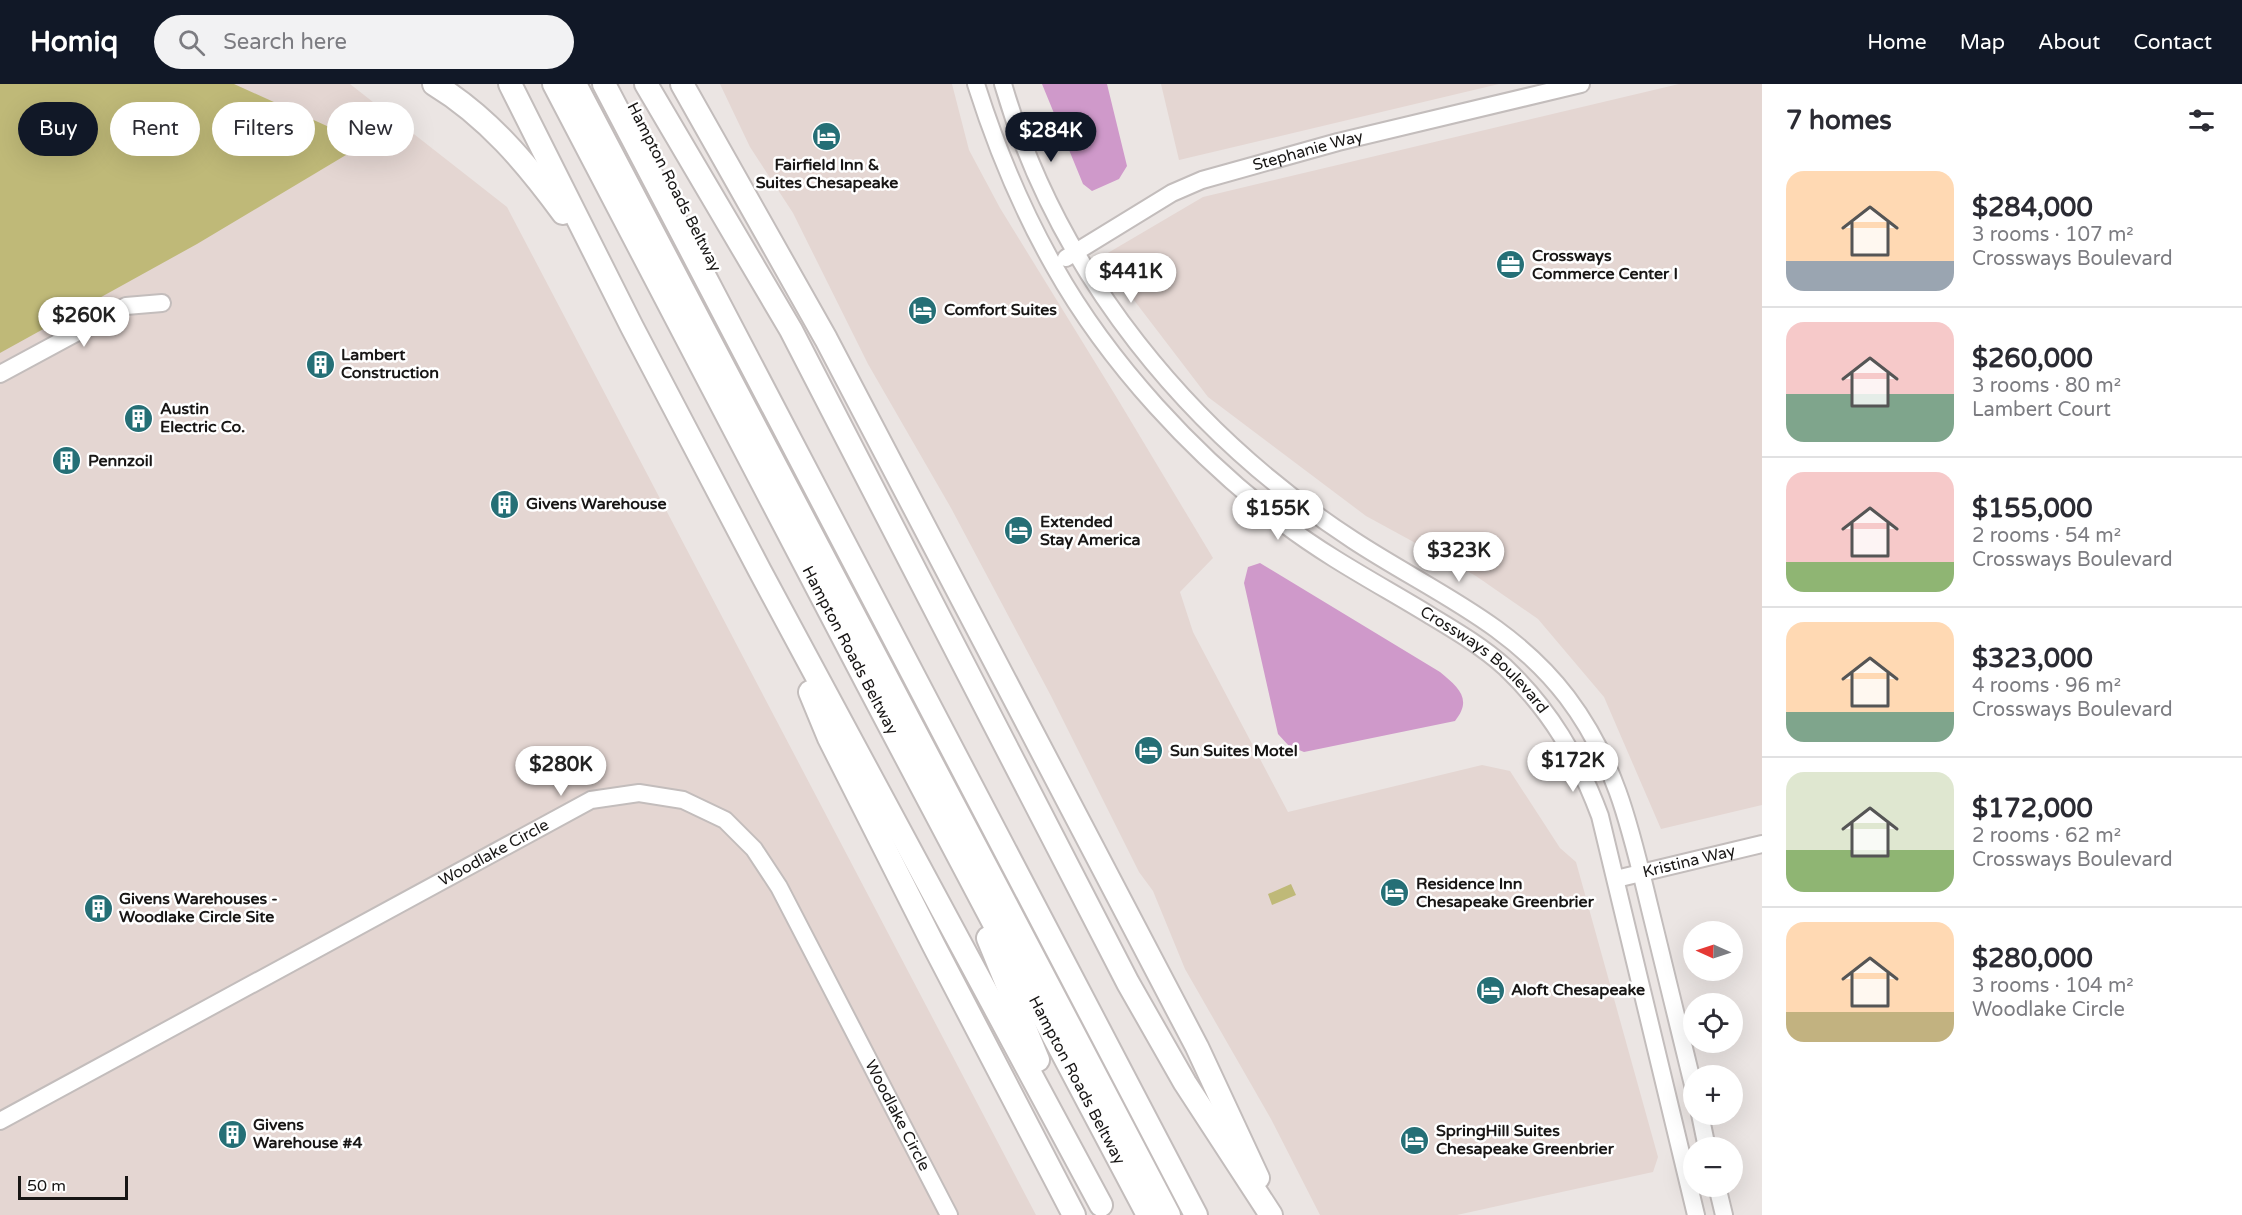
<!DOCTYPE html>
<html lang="en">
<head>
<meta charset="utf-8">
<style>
  :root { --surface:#fff; --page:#f2f2f3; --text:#2b2b33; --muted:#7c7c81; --line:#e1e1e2; --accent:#111827 }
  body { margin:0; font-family:"Varela Round",sans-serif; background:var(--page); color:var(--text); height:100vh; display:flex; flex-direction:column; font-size:22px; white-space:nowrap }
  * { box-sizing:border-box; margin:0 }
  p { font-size:20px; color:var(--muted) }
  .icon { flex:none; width:33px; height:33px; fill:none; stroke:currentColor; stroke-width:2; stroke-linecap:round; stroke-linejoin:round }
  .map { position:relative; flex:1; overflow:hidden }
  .panel { display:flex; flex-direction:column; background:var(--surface); width:480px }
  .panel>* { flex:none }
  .top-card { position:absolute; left:18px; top:18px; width:570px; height:54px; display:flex; gap:12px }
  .needle { width:39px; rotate:273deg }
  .buttons { position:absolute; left:1683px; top:837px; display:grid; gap:12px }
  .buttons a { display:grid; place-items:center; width:60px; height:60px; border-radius:50%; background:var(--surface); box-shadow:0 6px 24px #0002; font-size:30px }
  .scale { position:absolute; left:18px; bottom:15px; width:110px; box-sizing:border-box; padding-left:6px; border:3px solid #181615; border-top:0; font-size:16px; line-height:21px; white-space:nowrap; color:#181615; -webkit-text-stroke:4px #fff; paint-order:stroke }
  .price { position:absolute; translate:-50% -51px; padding:0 14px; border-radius:21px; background:#fff; color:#222; font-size:20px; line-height:39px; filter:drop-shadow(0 2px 3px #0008) }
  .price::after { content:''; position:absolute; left:50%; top:36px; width:18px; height:14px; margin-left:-9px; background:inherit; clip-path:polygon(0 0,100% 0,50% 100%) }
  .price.active { background:var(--accent); color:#fff }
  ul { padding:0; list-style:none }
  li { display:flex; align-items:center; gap:18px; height:150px; padding:0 24px }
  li+li { border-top:2px solid var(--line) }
  li span { display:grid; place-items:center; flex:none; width:168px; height:120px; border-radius:18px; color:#555 }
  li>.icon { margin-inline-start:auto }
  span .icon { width:72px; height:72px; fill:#fffc; stroke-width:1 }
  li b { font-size:26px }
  h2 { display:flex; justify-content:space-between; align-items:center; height:72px; padding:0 24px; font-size:26px }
  .pill { padding:0 21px; border-radius:27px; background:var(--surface); box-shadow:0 6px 24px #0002; font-size:21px; line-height:54px }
  .pill.active { background:var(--accent); color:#fff }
  header { display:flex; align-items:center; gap:36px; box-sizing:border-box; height:84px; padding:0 30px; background:var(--accent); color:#fff }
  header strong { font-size:28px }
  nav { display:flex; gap:33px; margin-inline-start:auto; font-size:21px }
  .search { width:420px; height:54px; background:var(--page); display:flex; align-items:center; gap:15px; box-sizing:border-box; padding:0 21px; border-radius:33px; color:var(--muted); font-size:22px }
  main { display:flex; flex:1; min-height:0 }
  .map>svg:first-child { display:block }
</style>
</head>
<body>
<header>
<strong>Homiq</strong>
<div class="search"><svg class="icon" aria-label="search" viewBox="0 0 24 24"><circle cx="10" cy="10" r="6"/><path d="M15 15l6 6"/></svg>Search here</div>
<nav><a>Home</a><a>Map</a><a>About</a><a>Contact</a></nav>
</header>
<main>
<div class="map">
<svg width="1762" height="1131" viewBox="0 0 1762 1131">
  <rect width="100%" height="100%" fill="#ebe5e3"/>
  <path fill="#e4d6d2" d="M0 0H350L507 123 1036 1131H0Z
    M720 0H952L969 66 1000 124 1117 314 1213 474 1180 508 1193 548 1288 728 1482 681 1510 687 1560 764 1576 778 1658 1073 1653 1088 1457 1131H1320L1271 1035 1185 885 1153 807 1139 788 1051 612 951 424 868 280 793 129 750 63Z
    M1161 0H1499L1179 76Z
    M1679 0H1762V721L1661 745 1604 613 1538 535 1476 492 1366 432 1208 313 1101 173 1203 113Z"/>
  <path fill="#bfb978" d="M0 0H234L349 52 353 60 351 68 197 160 0 269Z
    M1291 800 1296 811 1272 821 1268 810Z"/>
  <path fill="#cf99ca" d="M1042 0H1107L1127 82 1119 95 1092 107 1083 100Z
    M1260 479 1440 588C1458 603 1473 615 1455 637L1304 668 1289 662 1278 650 1244 499 1248 483Z"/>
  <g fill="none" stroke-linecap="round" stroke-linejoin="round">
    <defs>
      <g id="minor">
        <path id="s1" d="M976 0C996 63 1021 124 1054 182 1109 280 1195 372 1284 440 1330 475 1382 502 1431 532 1456 547 1483 563 1505 583 1550 626 1578 673 1600 732L1696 1131"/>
        <path d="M1003 0C1058 189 1189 349 1353 456 1429 506 1510 538 1567 613 1617 679 1631 747 1650 825 1665 885 1679 945 1694 1005"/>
        <path id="s2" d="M1066 174 1172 109 1202 96 1338 58 1581 0"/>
        <path d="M0 290 126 222 162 219"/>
        <path id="s3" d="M1616 795 1762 760"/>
        <path d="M1700 1030 1707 1064"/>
        <path id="s4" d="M0 1037 591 716 639 709 683 716 725 736 754 765 779 803 949 1131"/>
        <path d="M1717 1102 1724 1131"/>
      </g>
      <g id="highway">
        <path d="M434 0C487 32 527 80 563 129"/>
        <path d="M510 0 632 243 760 487 1101 1121"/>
        <path id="s5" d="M554 0 868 601 1148 1131"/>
        <path d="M575 0 1169 1131"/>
        <path d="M604 0 1196 1131"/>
        <path d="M646 0 791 246 1128 899 1185 999 1271 1131"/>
        <path d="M682 0 826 255 1197 963 1258 1094"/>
        <path d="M810 608 829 654 934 862 1074 1131"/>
        <path d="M988 854 1038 976"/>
      </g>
    </defs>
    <use href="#minor" stroke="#c3bdbc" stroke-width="20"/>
    <use href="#highway" stroke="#c3bdbc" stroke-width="26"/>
    <use href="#minor" stroke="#fff" stroke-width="16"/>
    <use href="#highway" stroke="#fff" stroke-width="22"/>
  </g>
  <defs>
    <symbol id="hotel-disc" viewBox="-11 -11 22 22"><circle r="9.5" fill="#256f76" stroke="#fff"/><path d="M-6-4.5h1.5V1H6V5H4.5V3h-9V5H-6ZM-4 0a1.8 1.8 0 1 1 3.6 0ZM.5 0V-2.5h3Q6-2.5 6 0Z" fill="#fff"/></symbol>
    <symbol id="office-disc" viewBox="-11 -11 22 22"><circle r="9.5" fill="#256f76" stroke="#fff"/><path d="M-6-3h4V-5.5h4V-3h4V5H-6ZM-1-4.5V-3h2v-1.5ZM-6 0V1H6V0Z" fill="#fff"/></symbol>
    <symbol id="building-disc" viewBox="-11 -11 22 22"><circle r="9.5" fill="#256f76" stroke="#fff"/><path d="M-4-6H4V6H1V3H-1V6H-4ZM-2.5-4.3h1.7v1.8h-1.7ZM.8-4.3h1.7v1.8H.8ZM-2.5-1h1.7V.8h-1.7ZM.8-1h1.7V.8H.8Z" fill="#fff"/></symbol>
  </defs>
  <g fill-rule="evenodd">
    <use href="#hotel-disc" x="810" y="36" width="33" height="33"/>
    <use href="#office-disc" x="1494" y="164" width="33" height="33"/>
    <use href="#hotel-disc" x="906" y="210" width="33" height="33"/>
    <use href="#building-disc" x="304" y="264" width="33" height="33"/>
    <use href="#building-disc" x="122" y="318" width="33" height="33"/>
    <use href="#building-disc" x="50" y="360" width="33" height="33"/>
    <use href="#building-disc" x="488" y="404" width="33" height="33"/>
    <use href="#hotel-disc" x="1002" y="430" width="33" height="33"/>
    <use href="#hotel-disc" x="1132" y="650" width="33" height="33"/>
    <use href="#hotel-disc" x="1378" y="792" width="33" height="33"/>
    <use href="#building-disc" x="82" y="808" width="33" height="33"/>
    <use href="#hotel-disc" x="1474" y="890" width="33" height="33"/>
    <use href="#building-disc" x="216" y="1034" width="33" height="33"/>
    <use href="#hotel-disc" x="1398" y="1040" width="33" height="33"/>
  </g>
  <g text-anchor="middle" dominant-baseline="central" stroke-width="5" stroke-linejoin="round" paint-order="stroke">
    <g font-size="16" fill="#181615" stroke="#fff">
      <text stroke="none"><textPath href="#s2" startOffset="267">Stephanie Way</textPath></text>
      <text transform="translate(674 103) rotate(63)">Hampton Roads Beltway</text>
      <text stroke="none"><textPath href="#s5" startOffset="639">Hampton Roads Beltway</textPath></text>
      <text stroke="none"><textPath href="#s1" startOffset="789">Crossways Boulevard</textPath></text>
      <text stroke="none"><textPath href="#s4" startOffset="562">Woodlake Circle</textPath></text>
      <text stroke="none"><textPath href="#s3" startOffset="75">Kristina Way</textPath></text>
      <text stroke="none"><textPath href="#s5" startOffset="1125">Hampton Roads Beltway</textPath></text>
      <text stroke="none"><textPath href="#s4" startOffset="1156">Woodlake Circle</textPath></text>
    </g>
    <g font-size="16" font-weight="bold" fill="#181615" stroke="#fff" text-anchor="start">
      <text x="827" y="81" text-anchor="middle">Fairfield Inn &amp;<tspan x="827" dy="18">Suites Chesapeake</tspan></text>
      <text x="1532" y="172">Crossways<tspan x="1532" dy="18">Commerce Center I</tspan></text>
      <text x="944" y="226">Comfort Suites</text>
      <text x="341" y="271">Lambert<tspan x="341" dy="18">Construction</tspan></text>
      <text x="160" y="325">Austin<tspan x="160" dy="18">Electric Co.</tspan></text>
      <text x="88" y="377">Pennzoil</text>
      <text x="526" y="420">Givens Warehouse</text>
      <text x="1040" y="438">Extended<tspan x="1040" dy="18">Stay America</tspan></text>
      <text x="1170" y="667">Sun Suites Motel</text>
      <text x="1416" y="800">Residence Inn<tspan x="1416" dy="18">Chesapeake Greenbrier</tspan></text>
      <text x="119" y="815">Givens Warehouses -<tspan x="119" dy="18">Woodlake Circle Site</tspan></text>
      <text x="1511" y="906">Aloft Chesapeake</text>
      <text x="253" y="1041">Givens<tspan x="253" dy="18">Warehouse #4</tspan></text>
      <text x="1436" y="1047">SpringHill Suites<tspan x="1436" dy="18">Chesapeake Greenbrier</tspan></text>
    </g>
  </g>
</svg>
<div class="buttons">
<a><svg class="needle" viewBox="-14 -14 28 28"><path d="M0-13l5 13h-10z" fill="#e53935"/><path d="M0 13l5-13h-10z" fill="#7c7c81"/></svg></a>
<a><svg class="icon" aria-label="locate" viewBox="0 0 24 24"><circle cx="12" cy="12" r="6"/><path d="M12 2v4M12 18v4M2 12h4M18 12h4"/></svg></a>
<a>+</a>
<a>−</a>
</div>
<div class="scale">50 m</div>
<b class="price active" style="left:1051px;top:79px">$284K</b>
<b class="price" style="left:1131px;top:220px">$441K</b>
<b class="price" style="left:84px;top:264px">$260K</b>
<b class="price" style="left:1278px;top:457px">$155K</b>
<b class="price" style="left:1459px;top:499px">$323K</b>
<b class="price" style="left:1573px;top:709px">$172K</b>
<b class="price" style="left:561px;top:713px">$280K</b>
<div class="top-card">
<a class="pill active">Buy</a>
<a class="pill">Rent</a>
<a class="pill">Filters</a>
<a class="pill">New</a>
</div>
</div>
<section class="panel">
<h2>7 homes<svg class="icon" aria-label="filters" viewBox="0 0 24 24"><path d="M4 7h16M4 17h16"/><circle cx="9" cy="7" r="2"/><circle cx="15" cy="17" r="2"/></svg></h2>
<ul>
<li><span style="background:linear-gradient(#ffd9b3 75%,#9aa5b1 0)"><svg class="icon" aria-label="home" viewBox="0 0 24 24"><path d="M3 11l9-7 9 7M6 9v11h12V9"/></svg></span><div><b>$284,000</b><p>3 rooms · 107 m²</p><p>Crossways Boulevard</p></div></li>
<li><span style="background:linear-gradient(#f6c9c9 60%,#7fa58c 0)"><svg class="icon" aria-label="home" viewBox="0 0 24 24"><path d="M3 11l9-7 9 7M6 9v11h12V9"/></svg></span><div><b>$260,000</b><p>3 rooms · 80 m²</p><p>Lambert Court</p></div></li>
<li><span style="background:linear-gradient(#f6c9c9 75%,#8fb573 0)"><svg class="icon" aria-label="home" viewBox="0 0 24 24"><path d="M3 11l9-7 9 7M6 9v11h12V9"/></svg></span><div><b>$155,000</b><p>2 rooms · 54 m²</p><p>Crossways Boulevard</p></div></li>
<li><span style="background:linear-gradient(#ffd9b3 75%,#7fa58c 0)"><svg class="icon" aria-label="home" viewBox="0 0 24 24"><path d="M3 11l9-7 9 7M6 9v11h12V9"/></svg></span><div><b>$323,000</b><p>4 rooms · 96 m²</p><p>Crossways Boulevard</p></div></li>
<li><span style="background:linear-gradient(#dfe7d0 65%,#8fb573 0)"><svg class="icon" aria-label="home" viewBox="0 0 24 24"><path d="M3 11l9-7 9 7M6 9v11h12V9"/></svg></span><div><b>$172,000</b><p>2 rooms · 62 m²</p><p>Crossways Boulevard</p></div></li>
<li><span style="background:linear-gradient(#ffd9b3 75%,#c2b280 0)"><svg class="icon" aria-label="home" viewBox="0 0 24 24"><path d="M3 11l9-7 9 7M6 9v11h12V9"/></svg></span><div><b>$280,000</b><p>3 rooms · 104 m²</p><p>Woodlake Circle</p></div></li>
</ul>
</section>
</main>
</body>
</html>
